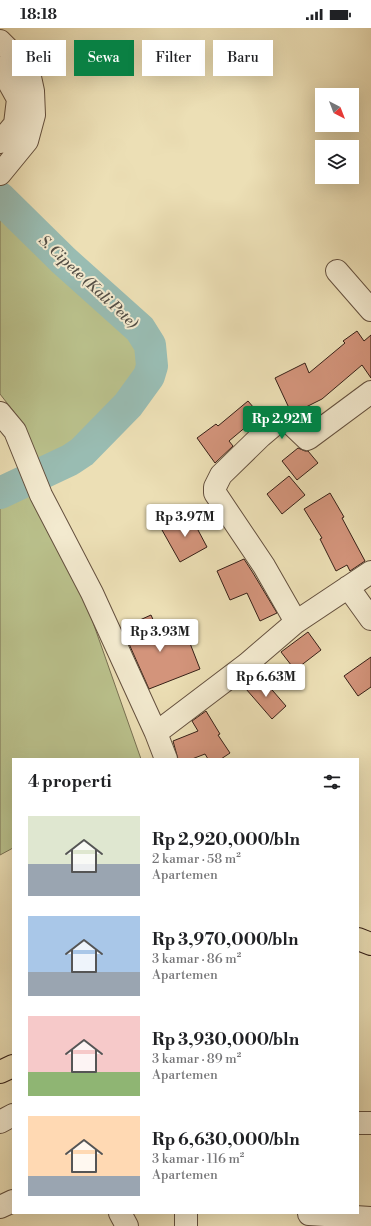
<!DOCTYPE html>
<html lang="id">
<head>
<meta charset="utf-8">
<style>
  :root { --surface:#fff; --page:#f6f6f6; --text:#202124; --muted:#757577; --accent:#0b8043 }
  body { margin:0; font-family:"Libre Bodoni",serif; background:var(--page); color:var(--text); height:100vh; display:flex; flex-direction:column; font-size:15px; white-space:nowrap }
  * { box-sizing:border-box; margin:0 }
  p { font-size:13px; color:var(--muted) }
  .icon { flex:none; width:22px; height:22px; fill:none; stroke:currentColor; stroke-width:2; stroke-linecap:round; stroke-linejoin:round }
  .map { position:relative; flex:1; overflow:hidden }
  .details { position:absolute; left:12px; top:730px; width:347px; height:456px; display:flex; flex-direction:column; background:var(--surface); border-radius:0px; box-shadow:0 4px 16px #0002 }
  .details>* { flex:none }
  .guide { position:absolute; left:12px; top:12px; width:347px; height:36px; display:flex; gap:8px }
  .needle { width:26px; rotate:138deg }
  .tools { position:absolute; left:315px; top:60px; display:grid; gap:8px }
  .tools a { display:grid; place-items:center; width:44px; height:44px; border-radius:0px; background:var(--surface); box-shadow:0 4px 16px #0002; font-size:20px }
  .price { position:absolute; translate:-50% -34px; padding:0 9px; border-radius:4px; background:#fff; color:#222; font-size:13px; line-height:26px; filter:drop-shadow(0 1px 2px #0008) }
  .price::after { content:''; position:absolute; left:50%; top:24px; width:12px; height:9px; margin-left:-6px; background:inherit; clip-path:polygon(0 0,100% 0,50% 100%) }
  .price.active { background:var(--accent); color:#fff }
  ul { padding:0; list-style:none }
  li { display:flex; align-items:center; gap:12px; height:100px; padding:0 16px }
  li span { display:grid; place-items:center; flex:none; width:112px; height:80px; border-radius:0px; color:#555 }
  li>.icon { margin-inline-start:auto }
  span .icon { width:48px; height:48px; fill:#fffc; stroke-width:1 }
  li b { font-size:17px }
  h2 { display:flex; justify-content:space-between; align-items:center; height:48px; padding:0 16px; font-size:17px }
  .pill { padding:0 14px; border-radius:0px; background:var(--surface); box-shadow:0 4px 16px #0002; font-size:14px; line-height:36px }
  .pill.active { background:var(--accent); color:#fff }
  .status { display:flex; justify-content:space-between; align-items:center; height:28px; padding:0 20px; background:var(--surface); direction:ltr }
  .status svg { height:11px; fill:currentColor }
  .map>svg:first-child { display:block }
</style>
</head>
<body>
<div class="status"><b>18:18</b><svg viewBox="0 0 49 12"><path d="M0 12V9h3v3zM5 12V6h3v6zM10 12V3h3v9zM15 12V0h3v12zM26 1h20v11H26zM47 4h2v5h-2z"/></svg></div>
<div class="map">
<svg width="371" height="1198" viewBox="0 0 371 1198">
  <rect width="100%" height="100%" fill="#ecdfb5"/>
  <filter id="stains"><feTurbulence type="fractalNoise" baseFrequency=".005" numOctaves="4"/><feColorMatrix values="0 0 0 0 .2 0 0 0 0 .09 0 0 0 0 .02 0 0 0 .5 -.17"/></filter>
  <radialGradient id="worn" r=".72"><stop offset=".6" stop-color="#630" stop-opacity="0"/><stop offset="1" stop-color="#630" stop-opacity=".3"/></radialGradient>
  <path fill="#bac18c" stroke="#787052" d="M0 187 133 310 140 329 137 345 73 418 38 435 21 393 0 366Z
    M25 459 83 566 141 731H13V820L0 827V473Z"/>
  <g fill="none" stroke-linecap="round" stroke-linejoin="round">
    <path stroke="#99bcb2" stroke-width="32" d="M0 170 63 232 140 301 150 317 152 338 149 348 128 377 82 424 70 432 0 465"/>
  </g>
  <path fill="#d3947b" stroke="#372017" d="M357 303 364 313 371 307V350L362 337 322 371 296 384 289 380 275 350 305 335 309 345 345 315 343 313Z
    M248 373 260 387 229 413 233 418 215 435 197 410 216 396 218 398Z
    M298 420 305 423H308L318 435 297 452 282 433Z
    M289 448 305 467 282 486 267 466Z
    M330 465 344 489 342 490 365 533 350 543 347 537 336 543 320 511 322 510 304 481Z
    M190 487 207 519 180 534 162 502Z
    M244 531 253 545 277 585 260 593 247 565 230 572 217 543Z
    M151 587 163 614 186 605 200 641 149 661 122 600Z
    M308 604 321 622 295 642 281 624Z
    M371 629V659L358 668 344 648Z
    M260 648 286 678 272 691 246 661Z
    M206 683 220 706 218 707 230 725 221 731H208L205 726 192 731H178L173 713 198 703 192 693Z"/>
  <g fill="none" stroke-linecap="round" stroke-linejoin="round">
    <defs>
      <path id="minor" d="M0 13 10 23 30 49 33 63 34 87 27 113 0 146
        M0 40 2 42 18 71 15 96 0 114
        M337 243 371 282
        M0 385 15 403 41 467 92 565 156 705 166 731
        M348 559 371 591
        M296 594 264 538 215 465V459L221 447 261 408 281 391H286L307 411 309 410 371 364
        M156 705 247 636 296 594 371 544
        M0 1094 13 1087
        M358 1095H371
        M0 1179 13 1173
        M120 1185 127 1198
        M309 1186 371 1190
        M186 1198V1185"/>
      <path id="major" d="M358 911 371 916
        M0 1044 13 1038"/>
    </defs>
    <use href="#minor" stroke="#64503e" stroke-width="24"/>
    <use href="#major" stroke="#372017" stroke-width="24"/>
    <use href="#minor" stroke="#f3eacf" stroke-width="22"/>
    <use href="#major" stroke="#ecdfb5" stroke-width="22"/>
  </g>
  <g text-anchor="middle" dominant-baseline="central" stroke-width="4" stroke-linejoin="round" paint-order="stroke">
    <g font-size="15" font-style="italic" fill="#544f46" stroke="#f3eacf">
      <text transform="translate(88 254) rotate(43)">S. Cipete (Kali Pete)</text>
    </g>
  </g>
  <rect width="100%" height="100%" filter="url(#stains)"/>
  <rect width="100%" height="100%" fill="url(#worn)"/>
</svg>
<div class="tools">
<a><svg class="needle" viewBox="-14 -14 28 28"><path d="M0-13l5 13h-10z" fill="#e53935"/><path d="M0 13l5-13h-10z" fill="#757577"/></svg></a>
<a><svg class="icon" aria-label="layers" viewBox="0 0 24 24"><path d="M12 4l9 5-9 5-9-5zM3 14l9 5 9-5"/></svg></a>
</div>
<b class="price active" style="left:282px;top:412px">Rp 2.92M</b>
<b class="price" style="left:185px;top:510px">Rp 3.97M</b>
<b class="price" style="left:160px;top:625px">Rp 3.93M</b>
<b class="price" style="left:266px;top:670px">Rp 6.63M</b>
<div class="guide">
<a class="pill">Beli</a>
<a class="pill active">Sewa</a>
<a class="pill">Filter</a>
<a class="pill">Baru</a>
</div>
<section class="details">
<h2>4 properti<svg class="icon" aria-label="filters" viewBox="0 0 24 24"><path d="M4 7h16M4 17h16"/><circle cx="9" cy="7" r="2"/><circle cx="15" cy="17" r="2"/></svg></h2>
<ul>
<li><span style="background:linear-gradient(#dfe7d0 60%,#9aa5b1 0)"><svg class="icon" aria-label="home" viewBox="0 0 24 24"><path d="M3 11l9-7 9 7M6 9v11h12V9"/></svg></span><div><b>Rp 2,920,000/bln</b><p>2 kamar · 58 m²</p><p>Apartemen</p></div></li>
<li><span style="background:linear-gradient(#a9c7e8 70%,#9aa5b1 0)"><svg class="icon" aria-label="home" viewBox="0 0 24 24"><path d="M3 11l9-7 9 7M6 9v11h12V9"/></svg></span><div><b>Rp 3,970,000/bln</b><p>3 kamar · 86 m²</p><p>Apartemen</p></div></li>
<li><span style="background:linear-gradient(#f6c9c9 70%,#8fb573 0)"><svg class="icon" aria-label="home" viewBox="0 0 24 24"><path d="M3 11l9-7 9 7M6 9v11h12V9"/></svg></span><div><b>Rp 3,930,000/bln</b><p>3 kamar · 89 m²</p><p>Apartemen</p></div></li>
<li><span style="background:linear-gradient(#ffd9b3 75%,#9aa5b1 0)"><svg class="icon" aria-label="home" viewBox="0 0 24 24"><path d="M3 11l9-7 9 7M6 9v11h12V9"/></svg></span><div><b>Rp 6,630,000/bln</b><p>3 kamar · 116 m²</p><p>Apartemen</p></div></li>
</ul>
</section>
</div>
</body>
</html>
